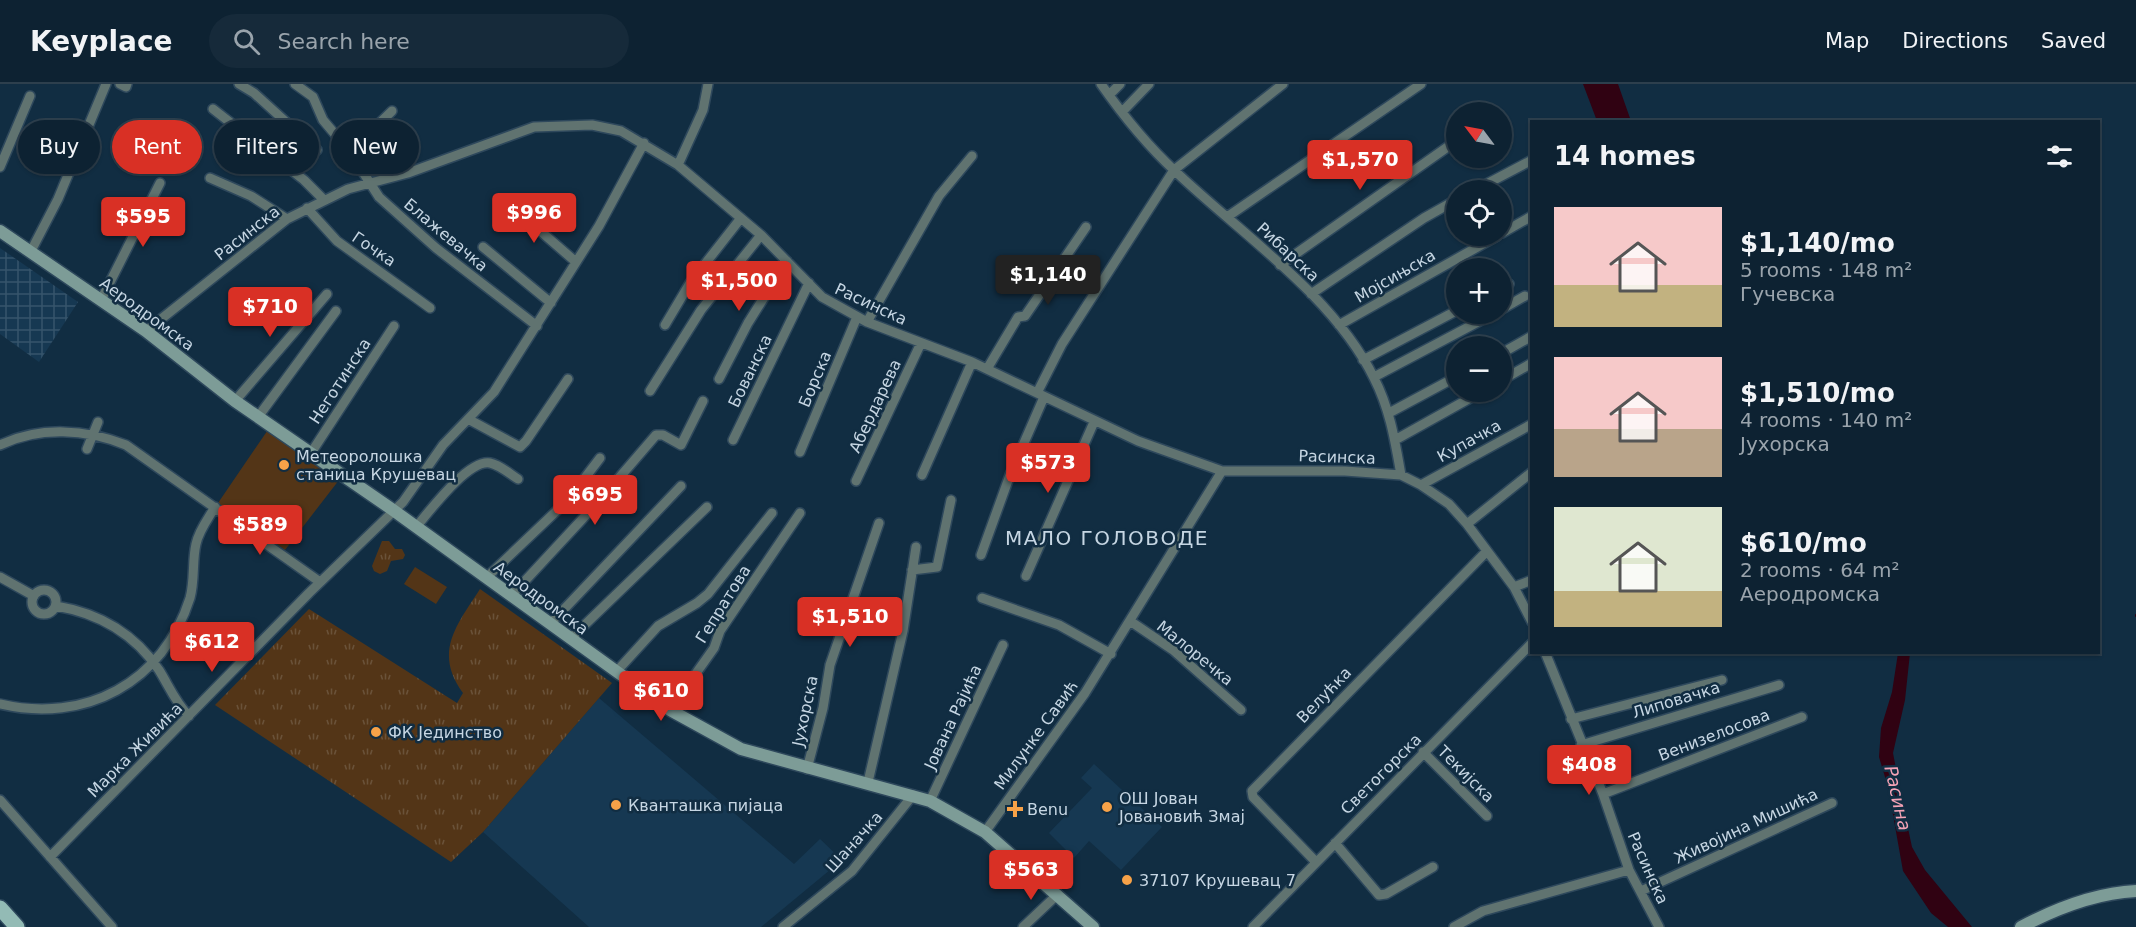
<!DOCTYPE html>
<html lang="en">
<head>
<meta charset="utf-8">
<style>
  :root { --surface:#0d2232; --page:#162a3a; --text:#f1f3f6; --muted:#9aa4ac; --line:#2d3f4d; --accent:#d93025 }
  body { margin:0; font-family:"DejaVu Sans",sans-serif; background:var(--page); color:var(--text); height:100vh; display:flex; flex-direction:column; font-size:22px; white-space:nowrap }
  * { box-sizing:border-box; margin:0 }
  p { font-size:20px; color:var(--muted) }
  .icon { flex:none; width:33px; height:33px; fill:none; stroke:currentColor; stroke-width:2; stroke-linecap:round; stroke-linejoin:round }
  .map { position:relative; flex:1; overflow:hidden }
  .side { position:absolute; left:1530px; top:36px; width:570px; height:534px; display:flex; flex-direction:column; background:var(--surface); border-radius:0px; box-shadow:0 2px 4px #0004,0 0 0 2px var(--line) }
  .side>* { flex:none }
  .guide { position:absolute; left:18px; top:36px; width:570px; height:54px; display:flex; gap:12px }
  .needle { width:39px; rotate:302deg }
  .fabs { position:absolute; left:1446px; top:18px; display:grid; gap:12px }
  .fabs a { display:grid; place-items:center; width:66px; height:66px; border-radius:50%; background:var(--surface); box-shadow:0 2px 4px #0004,0 0 0 2px var(--line); font-size:30px }
  .price { position:absolute; translate:-50% -51px; padding:0 14px; border-radius:6px; background:var(--accent); color:#fff; font-size:20px; line-height:39px; filter:drop-shadow(0 2px 3px #0008) }
  .price::after { content:''; position:absolute; left:50%; top:36px; width:18px; height:14px; margin-left:-9px; background:inherit; clip-path:polygon(0 0,100% 0,50% 100%) }
  .price.current { background:#222; color:#fff }
  ul { padding:0; list-style:none }
  li { display:flex; align-items:center; gap:18px; height:150px; padding:0 24px }
  li span { display:grid; place-items:center; flex:none; width:168px; height:120px; border-radius:0px; color:#555 }
  li>.icon { margin-inline-start:auto }
  span .icon { width:72px; height:72px; fill:#fffc; stroke-width:1 }
  li b { font-size:26px }
  h2 { display:flex; justify-content:space-between; align-items:center; height:72px; padding:0 24px; font-size:26px }
  .pill { padding:0 21px; border-radius:27px; background:var(--surface); box-shadow:0 2px 4px #0004,0 0 0 2px var(--line); font-size:21px; line-height:54px }
  .pill.current { background:var(--accent); color:#fff }
  header { display:flex; align-items:center; gap:36px; box-sizing:border-box; height:84px; padding:0 30px; background:var(--surface); border-bottom:2px solid var(--line) }
  header strong { font-size:28px }
  nav { display:flex; gap:33px; margin-inline-start:auto; font-size:21px }
  .search { width:420px; height:54px; background:var(--page); display:flex; align-items:center; gap:15px; box-sizing:border-box; padding:0 21px; border-radius:33px; color:var(--muted); font-size:22px }
  .map>svg:first-child { display:block }
</style>
</head>
<body>
<header>
<strong>Keyplace</strong>
<div class="search"><svg class="icon" aria-label="search" viewBox="0 0 24 24"><circle cx="10" cy="10" r="6"/><path d="M15 15l6 6"/></svg>Search here</div>
<nav><a>Map</a><a>Directions</a><a>Saved</a></nav>
</header>
<div class="map">
<svg width="2136" height="843" viewBox="0 0 2136 843">
  <defs>
    <pattern id="industrial-grid" width="8" height="8" patternUnits="userSpaceOnUse" patternTransform="scale(1.5)"><rect width="8" height="8" fill="#163852"/><path d="M0 4h8M4 0v8" fill="none" stroke="#36546b"/></pattern>
    <pattern id="park-tufts" width="24" height="20" patternUnits="userSpaceOnUse" patternTransform="scale(1.5)"><rect width="24" height="20" fill="#533517"/><path d="M3 7l-1-3M5 7V3M7 7l1-3M15 17l-1-3M17 17v-4M19 17l1-3" fill="none" stroke="#6a5239"/></pattern>
  </defs>
  <rect width="100%" height="100%" fill="#112d42"/>
  <path fill="#163852" d="M599 614 794 780 820 755 842 776 761 843H589L483 748Z
    M1094 680 1162 743 1121 786 1089 757 1074 774 1049 749 1092 704 1081 694Z"/>
  <path fill="url(#industrial-grid)" d="M0 164 78 218 39 278 0 250Z"/>
  <path fill="#533517" d="M274 337 346 387 285 466 218 419Z
    M415 483 447 503 436 520 404 500Z"/>
  <path fill="url(#park-tufts)" d="M382 457H389L395 465H402L405 471 403 475 391 477 387 487 380 490 374 487 372 482Z
    M480 505 612 599 483 748 451 778 215 621 309 525 457 619 463 609C433 568 457 541 480 505Z"/>
  <path fill="#300212" d="M1583 0H1618L1631 37H1597Z
    M1898 569H1910L1905 616 1893 669 1903 721 1912 763 1925 786 1972 843H1948L1931 829 1903 787 1888 703 1879 673 1881 644 1892 608Z"/>
  <g fill="none" stroke-linecap="round" stroke-linejoin="round">
    <path stroke="#300212" stroke-width="2" d="M2136 531V532"/>
    <defs>
      <path id="street" d="M120 0 126 3 127 0
        M239 0 254 9 317 66
        M295 0 313 13 323 36 350 68 379 113 436 164 537 242
        M1101 0C1122 30 1148 62 1175 87 1241 150 1333 211 1374 294 1390 325 1395 357 1401 391
        M1109 11 1120 0
        M213 25 304 96 324 116
        M1122 28 1149 0
        M350 68 392 27
        M678 81 703 26 708 0
        M0 83 30 12
        M210 94 251 112 287 135
        M1475 106 1532 76
        M509 120 576 178
        M307 124 337 157 430 224
        M1227 133 1421 0
        M1502 149 1532 132
        M483 163 551 219
        M31 167 58 115 106 0
        M1280 181 1456 57
        M1502 204 1509 200
        M1311 210 1424 134 1456 116
        M101 216 160 99
        M1502 225 1525 212
        M867 238 939 112 972 72
        M665 241 690 199 741 134
        M1339 241 1497 152
        M146 247 287 135 348 105 408 89 534 43 592 41 621 47 678 81 761 151 822 213 867 238 972 278 1138 357 1222 387H1345L1401 391 1421 401 1449 420 1467 440 1514 503 1532 538
        M1502 269 1532 252
        M1363 276 1456 227
        M987 285 1018 233 1025 232 1086 143
        M1374 293 1493 230
        M719 295 748 239 787 177
        M1502 296 1532 279
        M650 307 701 226 761 151
        M1037 309 1062 260 1174 86 1283 0
        M235 317 327 210
        M1389 329 1456 293
        M258 333 336 227
        M468 335 520 363 526 357 568 295
        M733 356 809 199
        M1395 356 1481 308
        M0 361C40 342 86 345 126 361L320 498
        M87 365 98 338
        M800 368 857 233
        M311 369 394 242
        M922 391 972 278
        M856 397 921 259
        M1421 401 1532 340
        M1467 440 1532 388
        M416 443C429 428 468 375 490 379 500 381 510 390 518 395
        M981 471 1010 391 1044 313
        M912 486 937 483 951 416
        M1026 492 1094 338
        M0 493 34 512
        M486 494 568 416 600 374
        M1514 503 1532 496
        M32 518a12 12 0 1 1 24 0a12 12 0 1 1-24 0Z
        M511 512 600 416 656 351H663L681 361 703 317
        M982 514 1059 541 1111 570
        M56 522C98 529 134 549 159 586 169 602 175 618 189 632
        M1130 537 1173 566 1241 626
        M550 540 681 402
        M570 555 707 423
        M1545 568 1603 710 1629 786 1659 843
        M616 588 658 542 697 519 708 510 772 429
        M0 620C85 640 163 599 190 514 195 496 192 477 196 460 199 446 208 435 215 423
        M670 626 714 564 720 547 800 429
        M1571 635 1722 596
        M1581 661 1779 601
        M1423 668 1487 732
        M807 685 823 624 830 581 879 439
        M868 698 903 547 916 463
        M1603 710 1802 633
        M0 716 112 843
        M930 717 1003 561
        M985 748 1085 609 1222 387
        M1335 759 1379 811 1386 810 1433 783
        M50 773 309 509 403 418 443 361 494 308 599 142 644 59
        M1316 778 1253 713 1252 707 1487 467
        M1641 807 1832 719
        M783 843 852 787 913 711
        M1023 843 1058 810
        M1253 843 1532 559
        M1454 843 1483 827 1629 786"/>
      <path id="secondary" d="M0 147 146 247 235 317 393 426 670 626 741 665 930 717 985 748 1093 843
        M2021 843C2057 824 2095 809 2136 807"/>
      <path id="primary" d="M0 824 17 843"/>
    </defs>
    <use href="#street" stroke="#2e485c" stroke-width="12"/>
    <use href="#secondary" stroke="#2e485c" stroke-width="15"/>
    <use href="#primary" stroke="#2e485c" stroke-width="18"/>
    <use href="#street" stroke="#607370" stroke-width="9"/>
    <use href="#secondary" stroke="#7d9c97" stroke-width="12"/>
    <use href="#primary" stroke="#93bbb5" stroke-width="15"/>
  </g>
  <g fill="#f7a248" stroke="#112d42" stroke-width="2">
    <circle cx="284" cy="381" r="6"/>
    <circle cx="376" cy="648" r="6"/>
    <circle cx="616" cy="721" r="6"/>
    <circle cx="1107" cy="723" r="6"/>
    <path d="M1012 716h6v6h6v6h-6v6h-6v-6h-6v-6h6z"/>
    <circle cx="1127" cy="796" r="6"/>
  </g>
  <g text-anchor="middle" dominant-baseline="central" stroke-width="5" stroke-linejoin="round" paint-order="stroke">
    <g font-size="16" fill="#c6d6e3" stroke="#112d42">
      <text transform="translate(247 149) rotate(-38)">Расинска</text>
      <text transform="translate(446 151) rotate(40)">Блажевачка</text>
      <text transform="translate(374 165) rotate(34)">Гочка</text>
      <text transform="translate(1288 168) rotate(43)">Рибарска</text>
      <text transform="translate(1395 192) rotate(-30)">Мојсињска</text>
      <text transform="translate(871 220) rotate(25)">Расинска</text>
      <text transform="translate(147 230) rotate(36)">Аеродромска</text>
      <text transform="translate(750 287) rotate(-64)">Бованска</text>
      <text transform="translate(815 295) rotate(-67)">Борска</text>
      <text transform="translate(340 297) rotate(-57)">Неготинска</text>
      <text transform="translate(875 322) rotate(-65)">Абердарева</text>
      <text transform="translate(1469 357) rotate(-29)">Купачка</text>
      <text transform="translate(1337 373) rotate(2)">Расинска</text>
      <text transform="translate(541 514) rotate(36)">Аеродромска</text>
      <text transform="translate(723 520) rotate(-58)">Гепратова</text>
      <text transform="translate(1195 569) rotate(39)">Малоречка</text>
      <text transform="translate(1324 611) rotate(-46)">Велућка</text>
      <text transform="translate(1676 616) rotate(-17)">Липовачка</text>
      <text transform="translate(805 627) rotate(-78)">Јухорска</text>
      <text transform="translate(953 633) rotate(-65)">Јована Рајића</text>
      <text transform="translate(1036 651) rotate(-54)">Милунке Савић</text>
      <text transform="translate(1714 651) rotate(-21)">Венизелосова</text>
      <text transform="translate(135 666) rotate(-45)">Марка Живића</text>
      <text transform="translate(1381 690) rotate(-45)">Светогорска</text>
      <text transform="translate(1466 690) rotate(45)">Текијска</text>
      <text transform="translate(1746 742) rotate(-25)">Живојина Мишића</text>
      <text transform="translate(854 758) rotate(-48)">Шаначка</text>
      <text transform="translate(1648 784) rotate(66)">Расинска</text>
    </g>
    <g font-size="16" fill="#c6d6e3" stroke="#112d42" text-anchor="start">
      <text x="296" y="372">Метеоролошка<tspan x="296" dy="18">станица Крушевац</tspan></text>
      <text x="388" y="648">ФК Јединство</text>
      <text x="1119" y="714">ОШ Јован<tspan x="1119" dy="18">Јовановић Змај</tspan></text>
      <text x="628" y="721">Кванташка пијаца</text>
      <text x="1027" y="725">Benu</text>
      <text x="1139" y="796">37107 Крушевац 7</text>
    </g>
    <g font-size="18" font-style="italic" fill="#f5a3b6" stroke="#112d42">
      <text transform="translate(1898 714) rotate(77)">Расина</text>
    </g>
    <g font-size="20" letter-spacing="1.5" fill="#c6d6e3" stroke="#112d42">
      <text x="1107" y="454">МАЛО ГОЛОВОДЕ</text>
    </g>
  </g>
</svg>
<div class="fabs">
<a><svg class="needle" viewBox="-14 -14 28 28"><path d="M0-13l5 13h-10z" fill="#e53935"/><path d="M0 13l5-13h-10z" fill="#9aa4ac"/></svg></a>
<a><svg class="icon" aria-label="locate" viewBox="0 0 24 24"><circle cx="12" cy="12" r="6"/><path d="M12 2v4M12 18v4M2 12h4M18 12h4"/></svg></a>
<a>+</a>
<a>−</a>
</div>
<b class="price" style="left:1360px;top:107px">$1,570</b>
<b class="price" style="left:534px;top:160px">$996</b>
<b class="price" style="left:143px;top:164px">$595</b>
<b class="price current" style="left:1048px;top:222px">$1,140</b>
<b class="price" style="left:739px;top:228px">$1,500</b>
<b class="price" style="left:270px;top:254px">$710</b>
<b class="price" style="left:1048px;top:410px">$573</b>
<b class="price" style="left:595px;top:442px">$695</b>
<b class="price" style="left:260px;top:472px">$589</b>
<b class="price" style="left:850px;top:564px">$1,510</b>
<b class="price" style="left:212px;top:589px">$612</b>
<b class="price" style="left:661px;top:638px">$610</b>
<b class="price" style="left:1589px;top:712px">$408</b>
<b class="price" style="left:1031px;top:817px">$563</b>
<div class="guide">
<a class="pill">Buy</a>
<a class="pill current">Rent</a>
<a class="pill">Filters</a>
<a class="pill">New</a>
</div>
<section class="side">
<h2>14 homes<svg class="icon" aria-label="filters" viewBox="0 0 24 24"><path d="M4 7h16M4 17h16"/><circle cx="9" cy="7" r="2"/><circle cx="15" cy="17" r="2"/></svg></h2>
<ul>
<li><span style="background:linear-gradient(#f6c9c9 65%,#c2b280 0)"><svg class="icon" aria-label="home" viewBox="0 0 24 24"><path d="M3 11l9-7 9 7M6 9v11h12V9"/></svg></span><div><b>$1,140/mo</b><p>5 rooms · 148 m²</p><p>Гучевска</p></div></li>
<li><span style="background:linear-gradient(#f6c9c9 60%,#b9a48a 0)"><svg class="icon" aria-label="home" viewBox="0 0 24 24"><path d="M3 11l9-7 9 7M6 9v11h12V9"/></svg></span><div><b>$1,510/mo</b><p>4 rooms · 140 m²</p><p>Јухорска</p></div></li>
<li><span style="background:linear-gradient(#dfe7d0 70%,#c2b280 0)"><svg class="icon" aria-label="home" viewBox="0 0 24 24"><path d="M3 11l9-7 9 7M6 9v11h12V9"/></svg></span><div><b>$610/mo</b><p>2 rooms · 64 m²</p><p>Аеродромска</p></div></li>
</ul>
</section>
</div>
</body>
</html>
